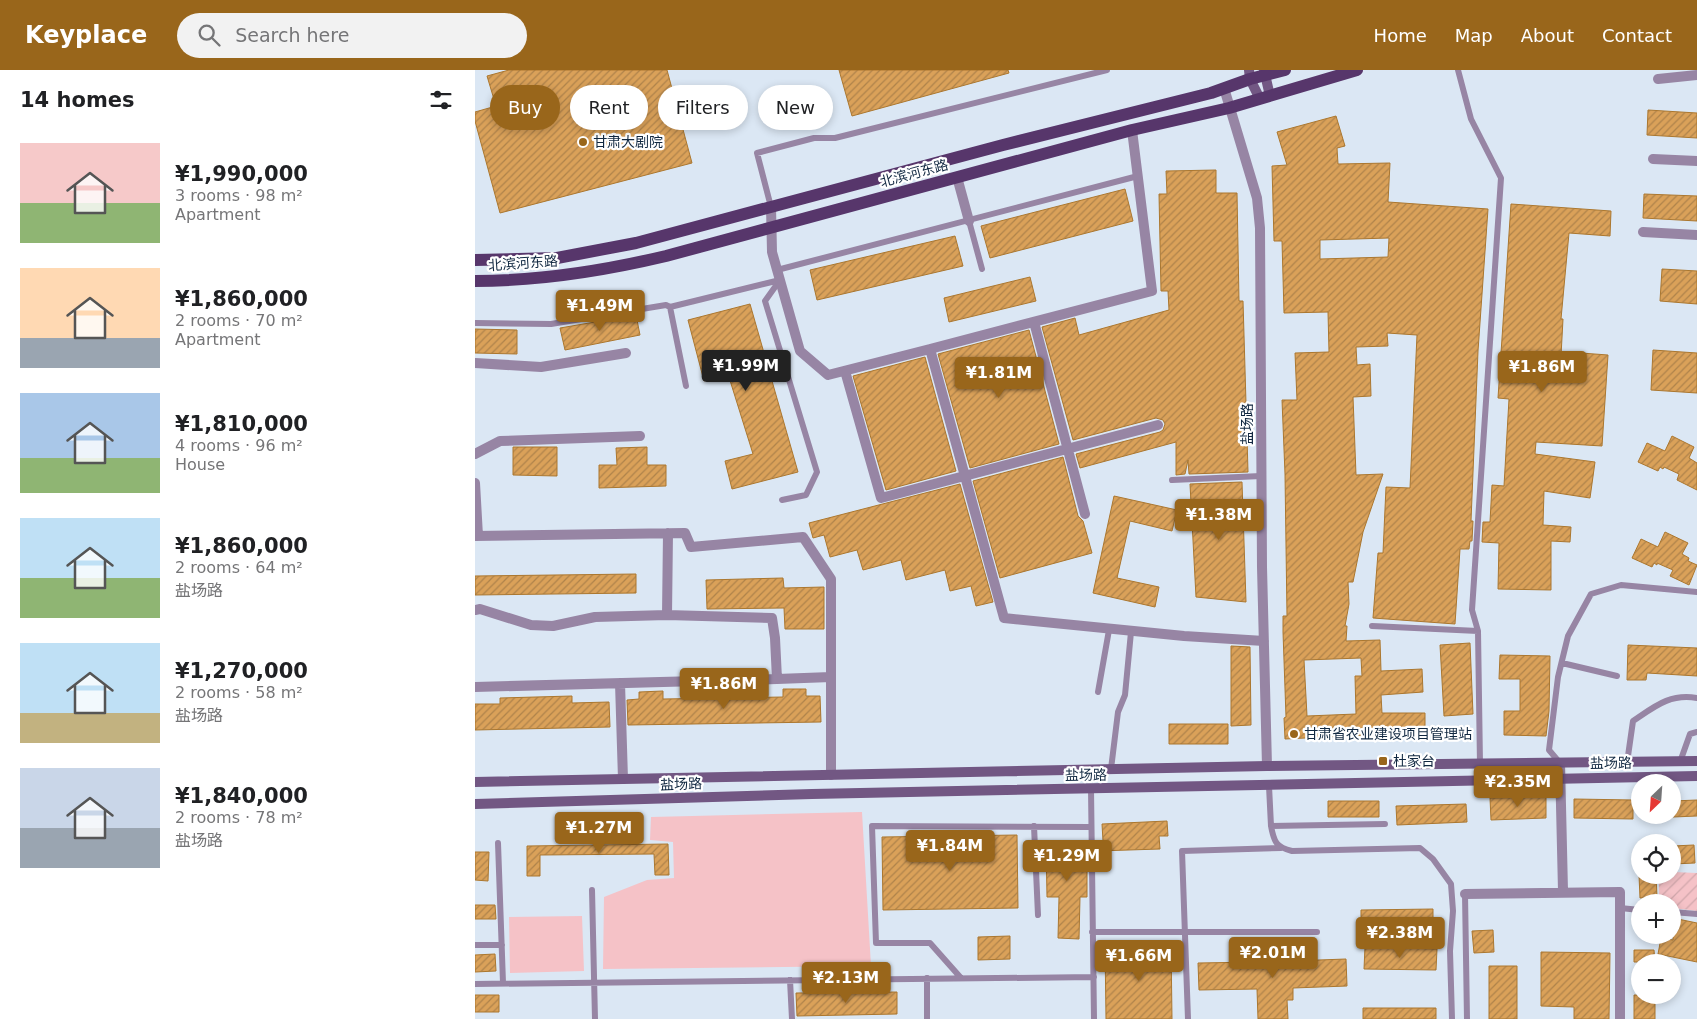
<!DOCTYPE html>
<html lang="en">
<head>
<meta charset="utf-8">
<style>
  :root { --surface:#fff; --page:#f2f2f2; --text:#202124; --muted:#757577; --accent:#99661b }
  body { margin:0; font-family:"DejaVu Sans","Noto Sans SC",sans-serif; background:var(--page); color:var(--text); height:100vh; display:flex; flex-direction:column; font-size:19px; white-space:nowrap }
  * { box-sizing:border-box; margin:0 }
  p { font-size:16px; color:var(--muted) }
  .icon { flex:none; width:28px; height:28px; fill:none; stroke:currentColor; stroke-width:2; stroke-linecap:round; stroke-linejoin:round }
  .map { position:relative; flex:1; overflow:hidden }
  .details { display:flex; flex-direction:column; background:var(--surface); width:475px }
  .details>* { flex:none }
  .top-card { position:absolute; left:15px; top:15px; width:475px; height:45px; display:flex; gap:10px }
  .needle { width:32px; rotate:205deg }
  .controls { position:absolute; left:1156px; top:704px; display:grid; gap:10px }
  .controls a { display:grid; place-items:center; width:50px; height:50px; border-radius:50%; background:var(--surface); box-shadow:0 2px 8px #0003; font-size:25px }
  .price { position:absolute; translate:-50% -42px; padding:0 11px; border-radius:5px; background:var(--accent); color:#fff; font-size:16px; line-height:32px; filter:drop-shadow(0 1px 2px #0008) }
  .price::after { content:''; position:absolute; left:50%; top:30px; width:15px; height:11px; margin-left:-8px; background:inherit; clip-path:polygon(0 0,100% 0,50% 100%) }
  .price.on { background:#222; color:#fff }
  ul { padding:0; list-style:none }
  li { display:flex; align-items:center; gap:15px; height:125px; padding:0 20px }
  li span { display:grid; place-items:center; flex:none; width:140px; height:100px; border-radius:0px; color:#555 }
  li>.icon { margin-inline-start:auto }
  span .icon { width:60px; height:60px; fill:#fffc; stroke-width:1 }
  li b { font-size:21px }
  h2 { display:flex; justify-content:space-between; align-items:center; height:60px; padding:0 20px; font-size:21px }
  .tag { padding:0 18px; border-radius:22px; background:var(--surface); box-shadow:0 2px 8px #0003; font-size:18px; line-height:45px }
  .tag.on { background:var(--accent); color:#fff }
  header { display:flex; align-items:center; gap:30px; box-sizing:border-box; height:70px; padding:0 25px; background:var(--accent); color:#fff }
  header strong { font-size:24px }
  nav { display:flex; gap:28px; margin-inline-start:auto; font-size:18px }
  .search { width:350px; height:45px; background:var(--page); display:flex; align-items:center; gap:12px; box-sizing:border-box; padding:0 18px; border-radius:28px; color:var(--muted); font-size:19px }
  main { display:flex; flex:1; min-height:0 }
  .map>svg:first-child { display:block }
</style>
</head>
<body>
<header>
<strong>Keyplace</strong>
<div class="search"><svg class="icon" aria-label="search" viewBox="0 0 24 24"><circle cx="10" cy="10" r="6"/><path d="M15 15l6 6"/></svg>Search here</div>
<nav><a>Home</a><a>Map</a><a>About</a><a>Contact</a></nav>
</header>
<main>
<section class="details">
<h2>14 homes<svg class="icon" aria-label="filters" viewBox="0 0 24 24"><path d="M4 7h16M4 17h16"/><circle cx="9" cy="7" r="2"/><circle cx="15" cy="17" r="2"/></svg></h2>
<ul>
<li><span style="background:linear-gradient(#f6c9c9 60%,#8fb573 0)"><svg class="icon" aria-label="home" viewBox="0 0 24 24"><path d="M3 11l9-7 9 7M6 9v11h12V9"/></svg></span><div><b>¥1,990,000</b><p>3 rooms · 98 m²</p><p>Apartment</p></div></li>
<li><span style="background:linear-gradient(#ffd9b3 70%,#9aa5b1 0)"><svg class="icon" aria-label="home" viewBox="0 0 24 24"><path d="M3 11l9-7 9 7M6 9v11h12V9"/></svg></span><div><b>¥1,860,000</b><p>2 rooms · 70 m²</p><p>Apartment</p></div></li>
<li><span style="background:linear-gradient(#a9c7e8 65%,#8fb573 0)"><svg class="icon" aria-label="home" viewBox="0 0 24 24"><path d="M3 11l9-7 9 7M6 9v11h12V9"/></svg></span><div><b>¥1,810,000</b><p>4 rooms · 96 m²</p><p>House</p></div></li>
<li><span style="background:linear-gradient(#bfe0f5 60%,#8fb573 0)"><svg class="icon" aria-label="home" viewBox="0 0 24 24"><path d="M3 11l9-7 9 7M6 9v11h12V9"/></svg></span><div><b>¥1,860,000</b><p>2 rooms · 64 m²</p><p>盐场路</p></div></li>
<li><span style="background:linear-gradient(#bfe0f5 70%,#c2b280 0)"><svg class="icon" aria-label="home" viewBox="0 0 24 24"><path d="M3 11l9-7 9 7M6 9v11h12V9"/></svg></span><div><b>¥1,270,000</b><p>2 rooms · 58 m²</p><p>盐场路</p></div></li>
<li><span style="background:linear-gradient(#c9d6e8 60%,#9aa5b1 0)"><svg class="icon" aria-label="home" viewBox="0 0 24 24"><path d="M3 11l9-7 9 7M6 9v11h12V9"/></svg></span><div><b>¥1,840,000</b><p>2 rooms · 78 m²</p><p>盐场路</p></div></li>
</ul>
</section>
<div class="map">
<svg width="1222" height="949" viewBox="0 0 1222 949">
  <defs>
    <pattern id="garden-furrows" width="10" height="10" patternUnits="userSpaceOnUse" patternTransform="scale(1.25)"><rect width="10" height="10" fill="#f5c2c7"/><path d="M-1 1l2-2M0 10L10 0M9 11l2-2" fill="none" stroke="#d1a7ac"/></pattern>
    <pattern id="building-hatch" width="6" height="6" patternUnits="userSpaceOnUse" patternTransform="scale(1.25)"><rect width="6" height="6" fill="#daa159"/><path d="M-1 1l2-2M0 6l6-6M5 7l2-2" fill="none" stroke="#af834b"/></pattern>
  </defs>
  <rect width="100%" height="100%" fill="#dbe7f4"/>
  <path fill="#f5c2c7" d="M387 742 396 896 128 899 129 827 172 810 199 808 198 772 175 770 176 747Z
    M107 846 109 901 35 903 34 847Z"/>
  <path fill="url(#garden-furrows)" d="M1198 802 1222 803V841L1198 838V832H1184V805H1198Z"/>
  <path fill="url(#building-hatch)" stroke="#ab772f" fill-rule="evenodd" d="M34 0H192L217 93 25 143 0 51V42L21 36 12 6Z
    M364 0H533L534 3 377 46Z
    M1173 40 1222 43V68L1172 65Z
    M861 46 870 76 862 78 863 94 915 93 913 132 1013 139 1003 281 996 451H998L997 471H995L994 479H985L980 554 898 548 903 483H908L911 417 935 418 942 265 912 263 913 276 881 277 882 295 895 294 896 326 878 327 881 405 908 404 888 462 878 512H873L874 534 870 556H872L871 571 905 570 906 601 947 599 948 622 906 625 907 643H950V664L891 665 810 669 809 648 811 647 808 562V546H812L810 404 807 330H822L820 283 854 282 853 242 809 243 807 171H799L797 96 812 95 802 62ZM914 168 913 187 845 189V170ZM886 588 887 606H880L881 644 832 646 829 590Z
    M741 100V123H762L764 231H768L773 402 714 404 713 390 710 404 701 405V372L605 398 601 384 685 362 688 360 690 354 688 350 681 348 598 370 567 257 600 248 604 265 694 240 693 221H686L684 124H692L691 101Z
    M650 119 658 151 515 188 506 156Z
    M1169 124 1222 126V151L1168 148Z
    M1036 134 1136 141 1135 166 1094 163 1086 249H1088L1086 286 1105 288 1106 283 1133 285 1127 376 1061 372 1060 384 1120 392 1115 428 1069 421 1068 455 1096 457 1095 472 1076 471V520L1023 519 1024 473 1007 472 1008 452H1015L1017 415 1029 416 1034 329 1023 328Z
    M480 166 488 196 342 230 335 200Z
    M1187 199 1222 201V234L1185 231Z
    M555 207 561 231 474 252 469 228Z
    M275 234 323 402 257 419 250 391 278 384 253 304 229 311 213 250Z
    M161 245 165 265 90 280 85 258Z
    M0 259 42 260V284L0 283Z
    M554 260 584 374 495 398 463 284Z
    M1178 280 1222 283V323L1176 320Z
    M450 287 481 401 411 420 378 306Z
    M1197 366 1219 377 1214 388 1222 393V420L1202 410 1204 404 1189 397 1188 399 1185 397 1183 401 1163 392 1172 373 1190 381Z
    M38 377H82V406L38 405Z
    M172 377V395H191V416L124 418V395H142L141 378Z
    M588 387 603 446 608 451 617 483 525 508 498 411Z
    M767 412 771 532 721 527 715 414Z
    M485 414 518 532 501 536 496 516 475 521 470 500 431 510 426 490 388 500 382 480 355 487 349 465 338 468 334 453Z
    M639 426 702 440 697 461 655 451 642 508 684 517 680 537 618 523Z
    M1190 462 1213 473 1207 484 1214 488 1213 491 1222 495 1214 515 1195 506 1198 500 1182 493V495L1179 493 1177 497 1157 488 1166 469 1183 477Z
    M161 504V523L0 525V506Z
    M308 508 309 518 349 517V559H310L309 538 232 539 231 510Z
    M995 573 998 644 969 646 965 575Z
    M1153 575 1222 578V606L1172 603 1171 610H1152Z
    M756 576 775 577 776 655 756 656Z
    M1025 585 1075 586 1074 641 1071 666 1029 665V641H1045V609H1024Z
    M308 619H331V626H345L346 652 153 655 152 630 164 629V622L188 621V629L308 627Z
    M97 626V633L134 632 135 657 0 660V634H25V628Z
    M694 654H753V674H694Z
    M1071 727V748L1016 750 1015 728Z
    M1099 729 1158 730V749L1099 748Z
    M1222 730V746L1198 747V731Z
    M853 731H904V747H853Z
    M991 734 992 752 922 755 921 736Z
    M692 751 693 766H684L685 779 622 781V771H628L627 754Z
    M542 765 543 838 408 840 407 767Z
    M571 771H612V827H605L604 869 583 868 584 827H572Z
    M193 774 194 805H180L179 784 65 785V806H52V776Z
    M1219 775 1220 793 1198 794V776Z
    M0 782H14L13 811 0 810Z
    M1164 805H1181L1182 827 1165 828Z
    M0 835H20L21 849H0Z
    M958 839V858L886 859V840Z
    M1198 848 1222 853V892L1183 884 1186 868 1198 870Z
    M1018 860 1019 882 999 883 997 861Z
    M535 866V889L503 890V867Z
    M630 874H696L697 949H631Z
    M890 877 962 879 961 900 889 899Z
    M1159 880H1179L1180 892H1159Z
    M817 882V891L871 889 872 916 818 918V930H812L813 949H783L782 919 724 920 723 893 781 892V883Z
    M1066 882 1135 883 1134 949H1099V937L1066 936Z
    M20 884 21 901 0 902V885Z
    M1014 896H1042V949H1014Z
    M422 922V944L322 946 321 923Z
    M0 925H24V942H0Z
    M1159 925H1180V949H1159Z
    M888 938H961V949H888Z"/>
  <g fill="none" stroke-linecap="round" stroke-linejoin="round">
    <path stroke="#9785a4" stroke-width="6" d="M983 0 996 49 1026 108 997 540 1003 561 1005 694
      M296 137 282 83 339 68H360L632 0
      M494 151 507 199
      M302 200 663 106
      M305 210 290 231 342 402 331 425 307 430
      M0 253 76 254 191 235 195 237
      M211 316 195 237 305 210
      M697 410 786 406
      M897 556 1003 561
      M1087 593 1142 606
      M623 622 634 560
      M1205 692 1215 664 1222 662
      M1085 693 1074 680 1083 607 1093 566 1116 524 1146 515 1222 522
      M1152 693 1158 651C1179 637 1195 623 1222 628
      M636 699 643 642 650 625 656 562
      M794 716 796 756 910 754
      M616 719 619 949
      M559 756 563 845
      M796 756C799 772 801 777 817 781L945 778 958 789 976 814 978 841 975 881 977 949
      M23 773 28 913
      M117 820 120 949
      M990 824 992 949
      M1145 838 1165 840
      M1198 842 1222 844
      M617 862H842
      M0 875H27
      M452 908V949
      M486 908 455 873H401L397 756 616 757
      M315 910 317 949
      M0 914 619 907
      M713 949 707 781 806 778"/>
    <path stroke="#9785a4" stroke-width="10" d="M1183 9 1222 5
      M749 18 782 128 785 158 787 497 792 696
      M657 60 677 221 455 279 529 548 709 566 789 571
      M1178 89 1222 91
      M482 107 494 151
      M296 137 297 182 325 281 353 305 455 279
      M1168 162 1222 165
      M559 252 610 444
      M0 293 66 297 151 283
      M370 301 406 428 683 355
      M0 384 25 371 165 366
      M0 413 3 466
      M0 466 210 463 216 477 328 467 356 509V705
      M0 540 5 539 56 555 78 556 120 547 192 545 297 548 300 568 302 609 0 617
      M192 545 193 463
      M302 609 356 607
      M145 613 148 709
      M1085 693 1088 821
      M990 824 1145 822V949"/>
    <path stroke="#725783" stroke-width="10" d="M774 0 775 9 785 29
      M789 0 795 26
      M0 712 792 696 1222 691
      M0 734 337 724 1222 706"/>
    <path stroke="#57366b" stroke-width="12" d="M0 190 82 188 161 173 528 75 736 23 775 9 810 0
      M0 211C65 211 128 201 191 186L657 60 754 38 882 0"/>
  </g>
  <g fill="#99661b" stroke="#fff" stroke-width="2">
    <circle cx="108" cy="72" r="5"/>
    <circle cx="819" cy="664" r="5"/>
    <rect x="903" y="686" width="10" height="10" rx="2.5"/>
  </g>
  <g text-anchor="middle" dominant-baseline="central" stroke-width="4.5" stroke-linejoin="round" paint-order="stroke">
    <g font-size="14" fill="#112841" stroke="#fff" text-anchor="start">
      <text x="118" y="72">甘肃大剧院</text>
      <text x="829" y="664">甘肃省农业建设项目管理站</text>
      <text x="918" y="691">杜家台</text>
    </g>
    <g font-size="14" fill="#112841" stroke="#fff">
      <text transform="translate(439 103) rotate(-15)">北滨河东路</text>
      <text transform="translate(48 193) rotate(-4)">北滨河东路</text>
      <text transform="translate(772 354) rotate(-90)">盐场路</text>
      <text transform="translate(1136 693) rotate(-1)">盐场路</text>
      <text transform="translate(611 705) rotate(-1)">盐场路</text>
      <text transform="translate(206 714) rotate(-2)">盐场路</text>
    </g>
  </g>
</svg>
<div class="controls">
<a><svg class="needle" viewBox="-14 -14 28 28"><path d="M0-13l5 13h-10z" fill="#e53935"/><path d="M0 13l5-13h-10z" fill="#757577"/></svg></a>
<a><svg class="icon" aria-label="locate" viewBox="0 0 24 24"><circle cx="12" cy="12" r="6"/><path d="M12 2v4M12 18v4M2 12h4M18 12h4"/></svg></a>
<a>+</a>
<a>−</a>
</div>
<b class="price" style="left:125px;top:262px">¥1.49M</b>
<b class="price on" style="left:271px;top:322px">¥1.99M</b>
<b class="price" style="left:1067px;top:323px">¥1.86M</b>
<b class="price" style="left:524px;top:329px">¥1.81M</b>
<b class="price" style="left:744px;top:471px">¥1.38M</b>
<b class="price" style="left:249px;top:640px">¥1.86M</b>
<b class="price" style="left:1043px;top:738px">¥2.35M</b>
<b class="price" style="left:124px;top:784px">¥1.27M</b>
<b class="price" style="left:475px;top:802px">¥1.84M</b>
<b class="price" style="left:592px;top:812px">¥1.29M</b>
<b class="price" style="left:925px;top:889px">¥2.38M</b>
<b class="price" style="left:798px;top:909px">¥2.01M</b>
<b class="price" style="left:664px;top:912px">¥1.66M</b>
<b class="price" style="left:371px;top:934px">¥2.13M</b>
<div class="top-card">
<a class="tag on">Buy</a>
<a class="tag">Rent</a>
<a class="tag">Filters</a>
<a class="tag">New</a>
</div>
</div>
</main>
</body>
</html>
